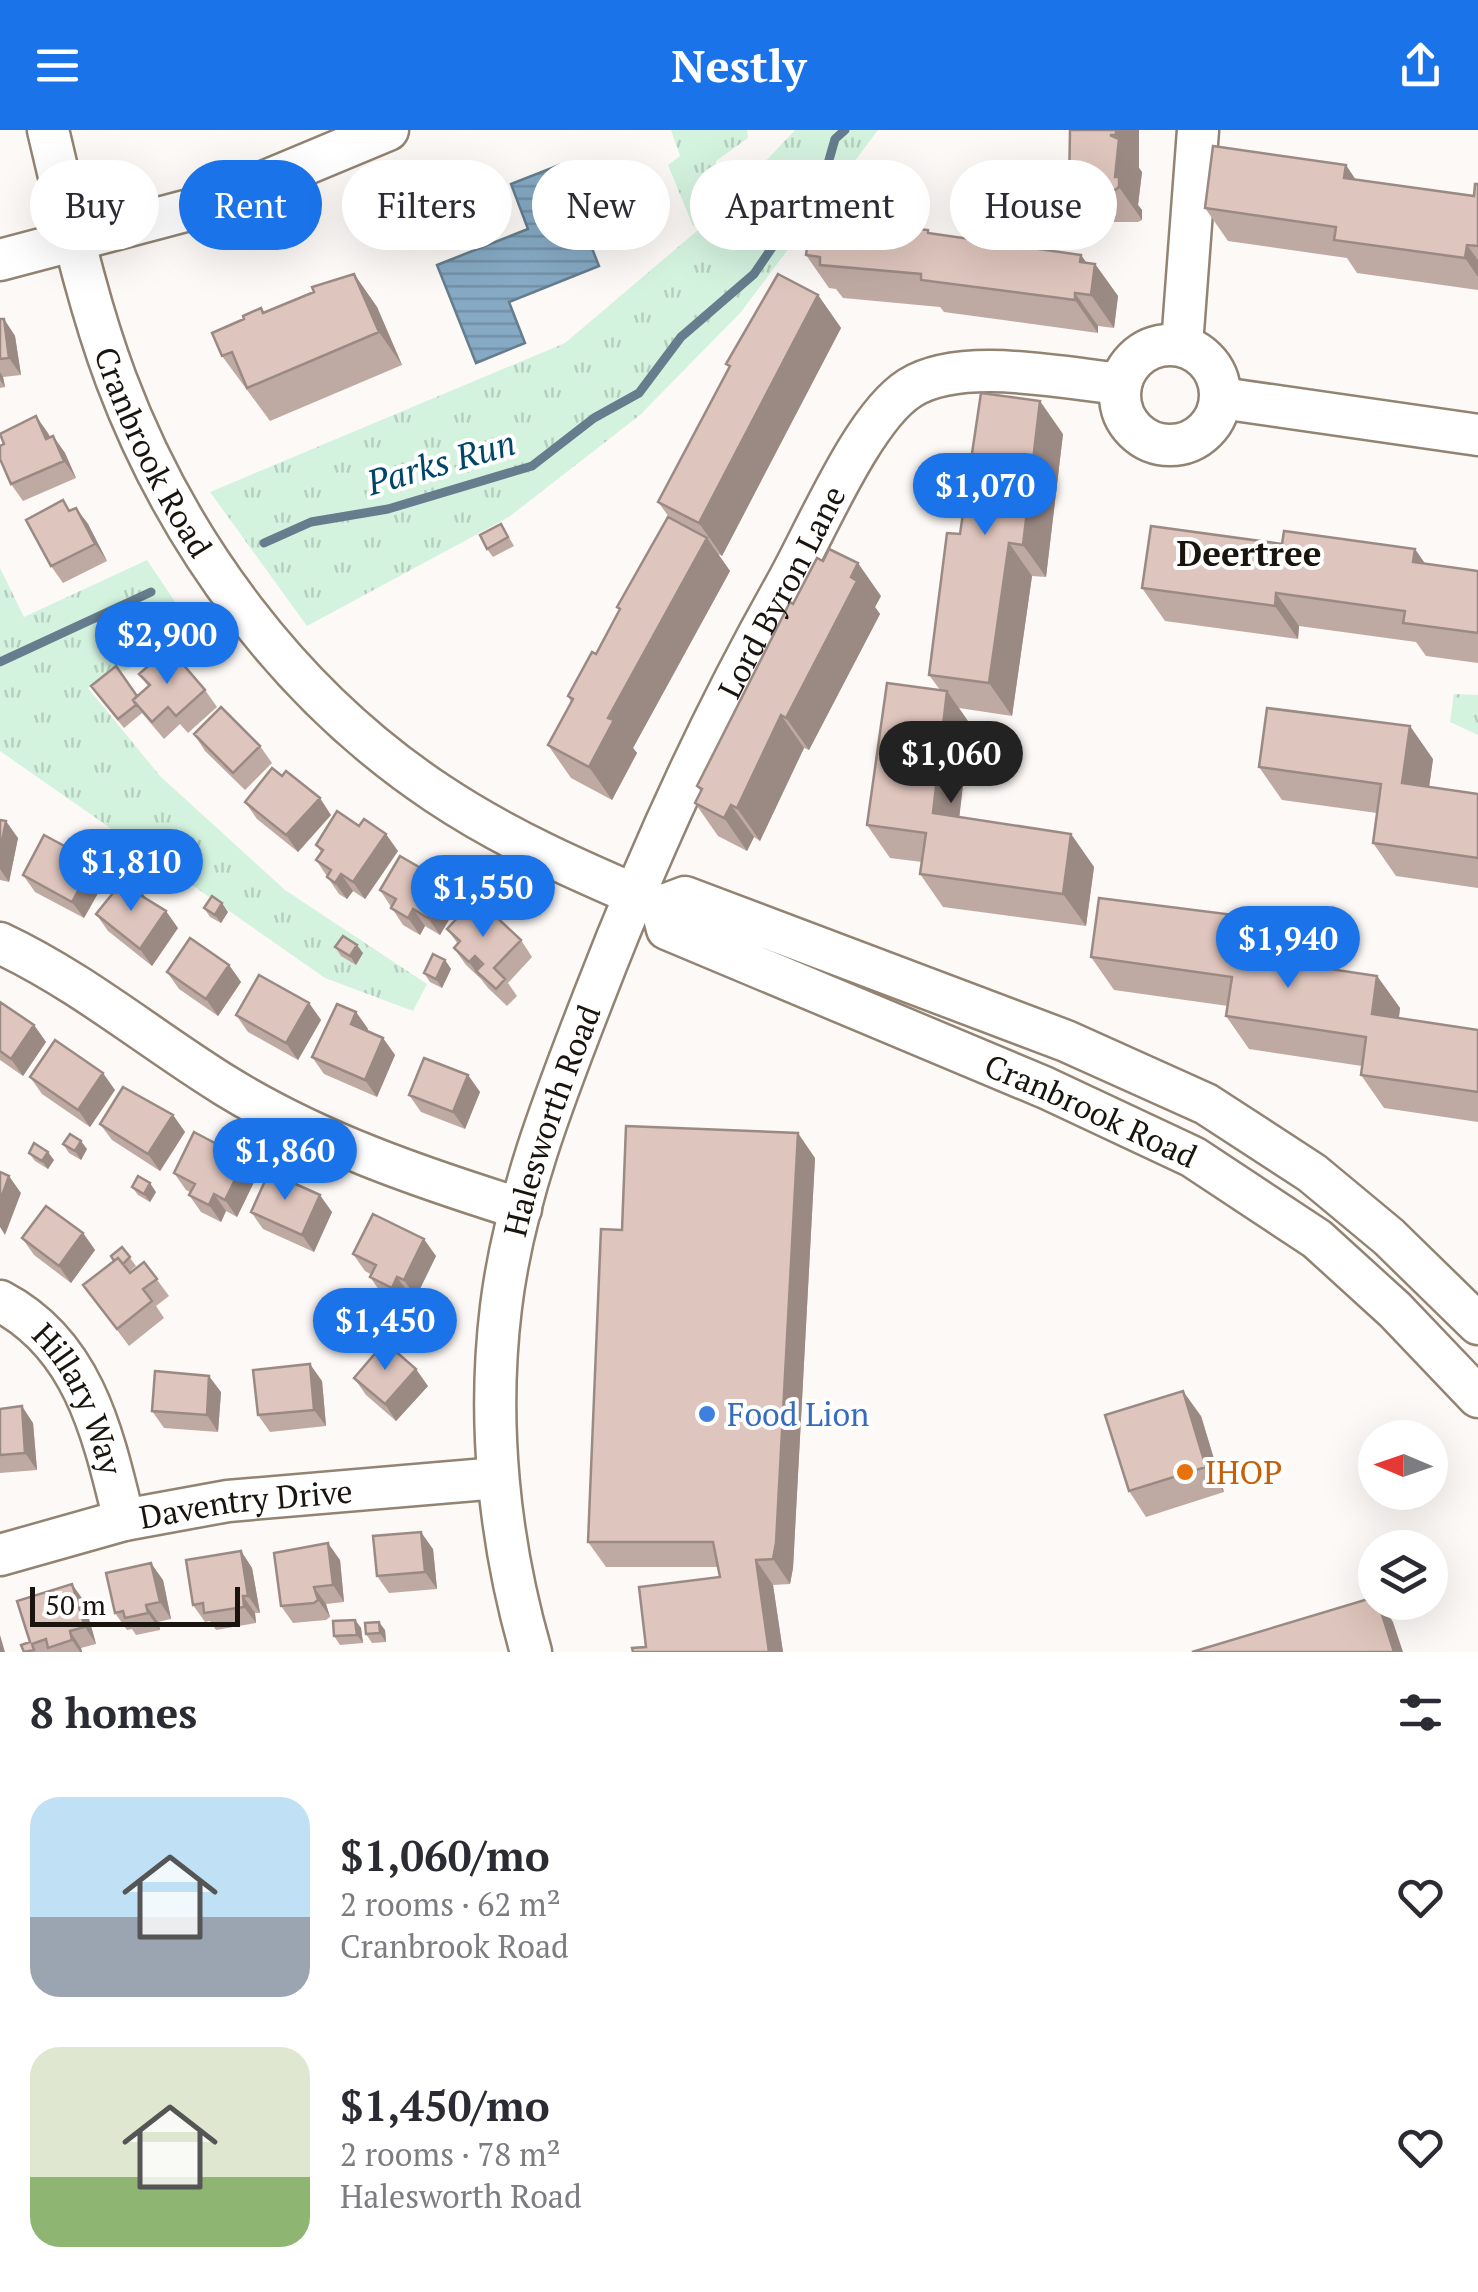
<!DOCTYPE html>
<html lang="en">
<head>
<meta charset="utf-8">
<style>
  :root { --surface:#fff; --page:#f7f7f7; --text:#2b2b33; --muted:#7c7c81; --accent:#1a73e8 }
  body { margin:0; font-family:"PT Serif",serif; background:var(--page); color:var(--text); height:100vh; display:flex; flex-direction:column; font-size:38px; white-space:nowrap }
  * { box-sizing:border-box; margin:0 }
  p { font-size:32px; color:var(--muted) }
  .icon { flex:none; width:55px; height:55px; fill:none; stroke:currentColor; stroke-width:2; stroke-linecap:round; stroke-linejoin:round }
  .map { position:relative; height:1522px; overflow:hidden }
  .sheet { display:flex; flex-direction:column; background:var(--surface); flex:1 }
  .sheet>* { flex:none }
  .banner { position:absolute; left:30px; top:30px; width:1420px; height:90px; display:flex; gap:20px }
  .needle { width:65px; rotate:272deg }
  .buttons { position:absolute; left:1358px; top:1290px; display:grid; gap:20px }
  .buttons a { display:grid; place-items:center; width:90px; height:90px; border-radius:50%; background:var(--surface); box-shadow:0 10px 40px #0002; font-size:50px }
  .scale { position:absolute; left:30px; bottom:25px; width:210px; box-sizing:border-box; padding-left:10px; border:5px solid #19140d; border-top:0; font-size:28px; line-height:35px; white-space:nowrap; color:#19140d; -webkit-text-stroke:8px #fff; paint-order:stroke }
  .price { position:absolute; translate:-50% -85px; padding:0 22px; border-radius:35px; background:var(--accent); color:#fff; font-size:32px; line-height:65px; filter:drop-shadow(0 2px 5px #0008) }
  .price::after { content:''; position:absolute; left:50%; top:60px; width:30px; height:22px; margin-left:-15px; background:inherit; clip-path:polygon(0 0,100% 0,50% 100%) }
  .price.current { background:#222; color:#fff }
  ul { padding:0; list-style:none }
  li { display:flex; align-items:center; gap:30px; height:250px; padding:0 30px }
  li span { display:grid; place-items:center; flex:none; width:280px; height:200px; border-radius:30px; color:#555 }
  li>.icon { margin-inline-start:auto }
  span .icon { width:120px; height:120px; fill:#fffc; stroke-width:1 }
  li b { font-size:42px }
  h2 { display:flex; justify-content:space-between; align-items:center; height:120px; padding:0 30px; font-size:42px }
  .pill { padding:0 35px; border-radius:45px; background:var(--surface); box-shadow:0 10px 40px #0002; font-size:35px; line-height:90px }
  .pill.current { background:var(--accent); color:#fff }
  header { display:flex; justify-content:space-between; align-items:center; height:130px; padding:0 30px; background:var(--accent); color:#fff; font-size:45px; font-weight:800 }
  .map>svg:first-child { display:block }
</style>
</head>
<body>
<header><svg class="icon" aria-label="menu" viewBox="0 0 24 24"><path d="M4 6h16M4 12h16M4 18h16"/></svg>Nestly<svg class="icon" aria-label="share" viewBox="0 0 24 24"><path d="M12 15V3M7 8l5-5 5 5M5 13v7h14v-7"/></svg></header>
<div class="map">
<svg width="1478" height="1522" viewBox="0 0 1478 1522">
  <defs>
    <pattern id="grass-tufts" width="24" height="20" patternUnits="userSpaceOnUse" patternTransform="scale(2.5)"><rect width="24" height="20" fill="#d4f3df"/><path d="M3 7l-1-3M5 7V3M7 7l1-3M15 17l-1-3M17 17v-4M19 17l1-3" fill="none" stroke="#b5cfbe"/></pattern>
    <pattern id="water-rules" width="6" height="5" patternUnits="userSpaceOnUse" patternTransform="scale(2.5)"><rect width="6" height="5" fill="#86aac4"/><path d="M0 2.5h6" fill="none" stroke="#7391a7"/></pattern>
  </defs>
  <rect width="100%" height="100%" fill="#fdf9f6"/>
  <path fill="url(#grass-tufts)" d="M671 0H747L748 8 716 31V43L730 69 795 0H878L741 182 640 285 509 387 307 496 210 362 565 213 711 89 693 96 668 35 680 26Z
    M147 430 198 506 88 558 160 646 285 760 427 854 413 881 325 848 0 621V438L24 487Z
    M1454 564 1478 565V605L1450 592Z"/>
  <path fill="url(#water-rules)" stroke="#657d8d" stroke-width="2.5" d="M559 35 599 136 509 172 525 213 476 233 437 135 528 99 511 54Z
    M473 53 482 74 423 99 414 78Z"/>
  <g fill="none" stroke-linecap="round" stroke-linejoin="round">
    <path stroke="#657d8d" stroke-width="9" d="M264 413 311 392 388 379 532 336 594 288 639 263 681 207 754 144 827 37 835 9 845 0
      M0 532 151 462"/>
    <defs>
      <g id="minor">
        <path id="s1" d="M48 0C68 83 86 169 116 249 178 414 290 565 437 663 507 710 584 743 661 776L685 767 1066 911 1206 974 1312 1043 1389 1107 1478 1194"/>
        <path d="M0 130 208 75 388 0"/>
        <circle cx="1170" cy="265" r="50"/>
        <path d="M1182 215 1198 0"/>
        <path d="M1221 268 1478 305"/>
        <path id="s2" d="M661 776 667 799 1046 958 1193 1027 1317 1109 1395 1180 1478 1267"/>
        <path d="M0 813C81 851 150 909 226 956 317 1012 419 1047 521 1079"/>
        <path id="s3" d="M0 1171C84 1215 103 1304 124 1390"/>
        <path id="s4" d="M0 1425 124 1390 228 1371 498 1348"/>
        <path id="s5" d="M531 1522C499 1411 487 1292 501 1177 514 1070 555 966 594 866 648 726 710 589 784 458 814 406 862 288 910 258 961 226 1062 248 1121 254"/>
      </g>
    </defs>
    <use href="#minor" stroke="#928372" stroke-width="45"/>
    <use href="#minor" stroke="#fff" stroke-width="40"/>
  </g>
  <path fill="#bfa9a3" d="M1070 0H1139V38L1142 42 1138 75 1142 80V90L1138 92H1092L1069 59Z
    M1356 50 1474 66 1478 54V160L1357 143 1347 128 1228 111 1205 78Z
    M931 104 1095 134 1118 166 1114 198 1098 196V203L944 182 940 177 843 168 836 159 829 158 806 125Z
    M354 144 377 177 402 235 270 291 222 226 244 189 261 178 264 183Z
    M818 165 841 198 722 426 718 424 730 441 633 618 637 623 612 670 571 648 548 615 571 572 568 566 596 524 619 480 617 477 669 387 658 372 729 238 726 234Z
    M0 189H4L15 206 21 245 3 247 5 257 0 258Z
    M48 303 50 307 53 306 65 323 76 348 23 371 11 354Z
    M1063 304 1046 447 1032 446 1012 586 959 578 970 594 959 687 1071 704 1094 737 1086 796 943 777 920 744 922 732 890 728 867 695 940 560 929 545 960 404Z
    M76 378 88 394 107 431 63 453 51 436 70 381Z
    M501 394 514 416 493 427 487 419Z
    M1425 434 1478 441V533L1426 526 1416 512 1299 496 1298 509 1165 491 1142 458Z
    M881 466 875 477 880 484 809 620 804 618 760 711 754 707 747 721 718 706 695 673 701 662 697 656 793 474Z
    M139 544 205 560 217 577 188 603 180 594 164 609 142 583 124 598 97 565 137 566 148 556Z
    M194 604 260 616 272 633 245 660 205 621Z
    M1433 629 1429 657 1478 664V758L1396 746 1373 713 1377 683 1282 670 1259 637Z
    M282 646 331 685 298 722 257 689 245 672Z
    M0 690 18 708 9 752 0 750Z
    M134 711 140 720 132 734 120 728 114 719Z
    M316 715 398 721 365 769 353 761 347 769 339 764 316 730 321 722Z
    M23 745 106 749 84 788 35 762Z
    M380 760 460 771 440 805 425 796 420 805 403 795Z
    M145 768 178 798 152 836 108 801 96 784Z
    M204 778 228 782 221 793 210 787Z
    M447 799 521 810 532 827 508 853 517 866 507 876 488 858 481 849 466 835 454 818 458 814Z
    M335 817 363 823 356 835 341 826Z
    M1265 819 1264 829 1377 846 1400 878 1399 888 1478 900V992L1384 978 1361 945 1362 936 1249 919 1226 886 1228 876 1114 860 1091 827Z
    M445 830 451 839 442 858 430 852 424 843Z
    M229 835 241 852 218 886 179 859 167 842Z
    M0 872 34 895 46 912 23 946 0 930Z
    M309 873 321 890 298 930 248 902 236 885Z
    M356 882 368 899 367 901 383 908 395 925 377 967 324 944 312 927Z
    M468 945 480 962 465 999 421 982 409 965Z
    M30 947 115 960 90 997 42 964Z
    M173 985 185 1002 160 1041 112 1010 100 994Z
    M63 1014 87 1019 81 1030 69 1023Z
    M29 1023 54 1030 48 1039 35 1031Z
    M815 1028 793 1438 790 1454 773 1455 783 1522H633L646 1517 720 1447 718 1437H606L588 1412 622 1100Z
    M245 1029 257 1046 237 1087 226 1081 221 1092 201 1082 189 1065 190 1062 186 1060 174 1043Z
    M132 1057 156 1062 150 1072 138 1065Z
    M251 1082H332L314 1122 263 1099Z
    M83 1103 95 1120 71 1153 34 1125 22 1108Z
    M122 1117 136 1136 129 1142 130 1143 144 1132 169 1166 156 1176 164 1188 129 1216 83 1155 114 1131Z
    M353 1124 436 1126 416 1167 409 1164 404 1175 382 1164 370 1147 372 1145 365 1141Z
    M354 1248 428 1256 396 1291 366 1265Z
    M322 1251 326 1296 270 1302 258 1285Z
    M221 1262 218 1302 164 1298 152 1281Z
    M0 1279 33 1293 37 1340 0 1343Z
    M1201 1286 1224 1362 1146 1387 1129 1361Z
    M433 1419 437 1459 389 1463 377 1446Z
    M241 1421 252 1438 260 1483H255L256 1493 216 1500 210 1491 205 1492 193 1475Z
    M340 1430 344 1472 326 1474 330 1487 326 1490 293 1493 281 1476Z
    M163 1450 171 1489 158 1492 160 1500 136 1505 132 1499 127 1500 115 1483Z
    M84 1471 96 1514 81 1518 82 1522H24L30 1512Z
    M355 1490 361 1498 363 1513 340 1515 334 1506Z
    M385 1500 386 1512 372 1513 366 1504Z"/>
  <path fill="#9b8a84" d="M1116 0H1139V38L1142 42 1138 75 1142 80V90L1119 57 1115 47 1119 9 1116 5Z
    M1346 35 1368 68 1344 48Z
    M1467 115 1478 130V147L1465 128Z
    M1081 125 1094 143 1095 134 1118 166 1114 198 1091 165 1080 132Z
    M354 144 377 177 402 235 379 202Z
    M1075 163 1098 196V203L1075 170Z
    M818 165 841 198 722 426 699 393Z
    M4 189 15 206 21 245 9 228Z
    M0 242 3 247 5 257 0 250Z
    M1040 271 1063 304 1046 447 1023 415Z
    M36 286 48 303 58 326 46 309Z
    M53 306 65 323 76 348 64 331Z
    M76 378 88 394 107 431 95 414Z
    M707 408 730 441 633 618 637 623 612 670 589 637 608 588Z
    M1009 413 1032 446 1012 586 989 553Z
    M1415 419 1438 452 1413 432Z
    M858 433 881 466 875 477 880 484 809 620 786 588Z
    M1276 463 1299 496 1298 509 1275 476Z
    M947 561 970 594 956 716 933 683Z
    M781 585 804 618 760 711 737 678Z
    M1410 596 1433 629 1425 686 1402 653Z
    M320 668 331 685 298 722 286 705Z
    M731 675 754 707 747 721 724 688Z
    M6 691 18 708 9 752 0 739V721Z
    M386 704 398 721 365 769 353 752Z
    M1071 704 1094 737 1086 796 1063 764Z
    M134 711 140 720 132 734 126 726Z
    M94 732 106 749 84 788 72 772Z
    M341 744 353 761 347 769 335 753Z
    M136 754 148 771 132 760Z
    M448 754 460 771 440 805 428 788Z
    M222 773 228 782 221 793 215 785Z
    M413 779 425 796 420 805 408 788Z
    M166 781 178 798 152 836 140 819Z
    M1242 786 1265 819 1260 858 1237 825Z
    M357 815 363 823 356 835 350 826Z
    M475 826 487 843 476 841 481 849 469 832Z
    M445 830 451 839 442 858 436 849Z
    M229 835 241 852 218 886 206 869Z
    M1377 846 1400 878 1395 917 1372 884Z
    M309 873 321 890 298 930 286 913Z
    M356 882 368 899 363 911 351 894Z
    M34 895 46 912 23 946 11 929Z
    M383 908 395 925 377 967 365 950Z
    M103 943 115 960 90 997 78 980Z
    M468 945 480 962 465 999 453 982Z
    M173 985 185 1002 160 1041 148 1024Z
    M798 1003 815 1028 793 1438 790 1454 773 1429Z
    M81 1011 87 1019 81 1030 75 1021Z
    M48 1022 54 1030 48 1039 42 1031Z
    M245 1029 257 1046 237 1087 225 1070Z
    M9 1046 21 1063 5 1105 0 1097V1071Z
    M150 1053 156 1062 150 1072 144 1064Z
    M214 1064 226 1081 221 1092 209 1075Z
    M320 1065 332 1082 314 1122 302 1105Z
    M83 1103 95 1120 71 1153 59 1136Z
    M424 1109 436 1126 416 1167 404 1150Z
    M397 1147 409 1164 404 1175 392 1158Z
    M310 1234 322 1251 326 1296 314 1280Z
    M416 1239 428 1256 396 1291 385 1274Z
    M209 1246 221 1262 218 1302 207 1285Z
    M1183 1261 1201 1286 1224 1362 1206 1337Z
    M22 1276 33 1293 37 1340 25 1323Z
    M421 1402 433 1419 437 1459 425 1442Z
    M328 1413 340 1430 344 1472 333 1455Z
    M241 1421 252 1438 260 1483 248 1466Z
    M756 1430 773 1455 783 1522H769Z
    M151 1433 163 1450 171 1489 160 1472Z
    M72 1454 84 1471 96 1514 85 1497Z
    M314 1457 326 1474 330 1487 318 1470Z
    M243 1466 255 1483 256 1493 244 1477Z
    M1378 1472H1380L1393 1492 1403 1522H1394Z
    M146 1475 158 1492 160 1500 148 1483Z
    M355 1490 361 1498 363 1513 357 1505Z
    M379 1492 385 1500 386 1512 380 1503Z
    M70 1501 81 1518 82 1522H80L72 1510Z
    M0 1505 5 1522H0Z"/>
  <path fill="#dec5bd" stroke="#9b8a84" stroke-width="2.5" d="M1070 0H1116V5H1110L1119 9 1115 47H1119V57L1115 60 1069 59Z
    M1213 16 1346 35 1344 48 1474 66 1475 54H1478V116L1467 115 1465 128 1334 110 1336 97 1205 78Z
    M826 89 928 100V103L1081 125 1080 132 1095 134 1091 165 1075 163V170L921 150V144L820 135V127L806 125 810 94 826 96Z
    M354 144 379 202 247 258 232 222 222 226 212 203 244 189 243 186 261 178 263 183 314 162 312 157Z
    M778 144 818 165 699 393 658 372 730 236 726 234Z
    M0 189H4L9 228 0 229Z
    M981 263 1040 271 1023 415 1009 413 989 553 929 545 947 403 960 404Z
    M36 286 46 309 53 306 64 331 11 354 0 329V316L4 314 0 304Z
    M63 370 69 381 76 378 95 414 51 436 26 390Z
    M668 387 707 408 608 588 614 590 589 637 548 615 573 569 568 566 592 522 596 524 620 479 617 477Z
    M501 394 508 407 487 419 480 405Z
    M1151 396 1282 414 1284 401 1415 419 1413 432 1478 441V503L1403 493 1405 481 1276 463 1275 476 1142 458Z
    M829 419 858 433 851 447 857 451 786 588 781 585 737 678 731 675 724 688 695 673 702 659 697 656 790 472 793 474 817 428 823 431Z
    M169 518 205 560 176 586 168 577 152 592 133 570 150 555 139 544Z
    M116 536 137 566 133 570 136 575 118 589 91 556Z
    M887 553 947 561 933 683 1071 704 1063 764 920 744 926 703 867 695Z
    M221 577 260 616 233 643 194 604Z
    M1267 578 1410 596 1402 653 1478 664V728L1373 713 1381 654 1259 637Z
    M272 638 282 646 286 641 320 668 286 705 245 672Z
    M337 681 359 696 364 689 386 704 353 752 341 744 335 753 327 747 331 740 316 730 323 720 316 715Z
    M0 690 6 691 0 721Z
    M44 705 94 732 72 772 23 745Z
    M122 705 134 711 126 726 114 719Z
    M400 726 448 754 428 788 413 779 408 788 391 778 396 769 380 760Z
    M126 747 136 754 132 760 166 781 140 819 96 784Z
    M212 766 222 773 215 785 204 778Z
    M476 768 521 810 494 838 505 849 496 859 476 841 483 834 475 826 469 832 454 818 460 811 447 799Z
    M1099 768 1242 786 1237 825 1377 846 1372 884 1478 900V962L1361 945 1366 907 1226 886 1232 847 1091 827Z
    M343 806 357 815 350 826 335 817Z
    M190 808 229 835 206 869 167 842Z
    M433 824 445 830 436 849 424 843Z
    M259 845 309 873 286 913 236 885Z
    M0 872 34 895 11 929 0 921Z
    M337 874 356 882 351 894 383 908 365 950 312 927Z
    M55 910 103 943 78 980 30 947Z
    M424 928 468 945 453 982 409 965Z
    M123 957 173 985 148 1024 100 994Z
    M626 996 798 1003 776 1413 773 1429 756 1430 769 1522H633L632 1518 646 1517 639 1457 720 1447 713 1412H588L601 1099 622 1100Z
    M194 1002 245 1029 225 1070 214 1064 209 1075 189 1065 195 1054 174 1043Z
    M70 1004 81 1011 75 1021 63 1014Z
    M34 1013 48 1022 42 1031 29 1023Z
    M0 1042 9 1046 0 1071Z
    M269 1042 320 1065 302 1105 251 1082Z
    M138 1046 150 1053 144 1064 132 1057Z
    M46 1076 83 1103 59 1136 22 1108Z
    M373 1084 424 1109 404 1150 397 1147 392 1158 370 1147 376 1135 353 1124Z
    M122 1117 130 1127 123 1134 118 1128 114 1131 111 1126Z
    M118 1128 130 1143 144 1132 157 1149 143 1159 152 1171 117 1199 83 1155Z
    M385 1212 416 1239 385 1274 354 1248Z
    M310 1234 314 1280 258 1285 253 1240Z
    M155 1241 209 1246 207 1285 152 1281Z
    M1183 1261 1206 1337 1129 1361 1105 1285Z
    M22 1276 25 1323 0 1325V1279Z
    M421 1402 425 1442 377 1446 373 1406Z
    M328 1413 333 1455 314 1457 318 1470 314 1473 281 1476 274 1423Z
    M241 1421 248 1466H243L244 1477 204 1483 203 1473 193 1475 186 1430Z
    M151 1433 160 1472 146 1475 148 1483 125 1488 123 1481 115 1483 106 1443Z
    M72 1454 85 1497 70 1501 72 1510 48 1518 46 1509 32 1514 34 1520 24 1522 21 1515 30 1512 17 1471Z
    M1375 1467V1472H1378L1394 1522H1192Z
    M355 1490 357 1505 334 1506 333 1491Z
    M379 1492 380 1503 366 1504 365 1493Z"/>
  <circle fill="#3f7fe0" stroke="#fff" stroke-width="4" cx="707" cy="1284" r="10"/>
  <circle fill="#e8710a" stroke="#fff" stroke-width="4" cx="1185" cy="1342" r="10"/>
  <g text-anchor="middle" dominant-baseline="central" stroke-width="8" stroke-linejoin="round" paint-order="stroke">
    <g font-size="32" fill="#19140d" stroke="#fff">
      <text stroke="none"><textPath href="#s1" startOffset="340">Cranbrook Road</textPath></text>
      <text stroke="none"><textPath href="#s5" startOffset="1120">Lord Byron Lane</textPath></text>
      <text stroke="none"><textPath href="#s2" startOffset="485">Cranbrook Road</textPath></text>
      <text stroke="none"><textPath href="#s5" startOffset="542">Halesworth Road</textPath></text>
      <text stroke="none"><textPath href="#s3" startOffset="130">Hillary Way</textPath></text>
      <text stroke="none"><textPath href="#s4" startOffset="252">Daventry Drive</textPath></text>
    </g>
    <g font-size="32" fill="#366cbe" stroke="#fff" text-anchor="start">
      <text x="727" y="1284">Food Lion</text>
    </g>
    <g font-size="32" fill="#c56008" stroke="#fff" text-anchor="start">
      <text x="1205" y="1342">IHOP</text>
    </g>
    <g font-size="35" font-style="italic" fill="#004669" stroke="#fff">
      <text transform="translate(441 332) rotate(-16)">Parks Run</text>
    </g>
    <g font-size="35" font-weight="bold" fill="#19140d" stroke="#fff">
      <text x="1249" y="423">Deertree</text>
    </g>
  </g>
</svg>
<div class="buttons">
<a><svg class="needle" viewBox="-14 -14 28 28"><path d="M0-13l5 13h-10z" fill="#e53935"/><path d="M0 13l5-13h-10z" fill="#7c7c81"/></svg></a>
<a><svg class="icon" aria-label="layers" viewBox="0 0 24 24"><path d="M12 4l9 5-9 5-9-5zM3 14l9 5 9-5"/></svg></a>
</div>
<div class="scale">50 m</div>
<b class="price" style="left:985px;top:408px">$1,070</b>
<b class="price" style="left:167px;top:557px">$2,900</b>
<b class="price current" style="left:951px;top:676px">$1,060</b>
<b class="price" style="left:131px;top:784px">$1,810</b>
<b class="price" style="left:483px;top:810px">$1,550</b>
<b class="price" style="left:1288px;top:861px">$1,940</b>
<b class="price" style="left:285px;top:1073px">$1,860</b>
<b class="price" style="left:385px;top:1243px">$1,450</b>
<div class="banner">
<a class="pill">Buy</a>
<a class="pill current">Rent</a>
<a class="pill">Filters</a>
<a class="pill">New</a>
<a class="pill">Apartment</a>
<a class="pill">House</a>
</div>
</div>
<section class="sheet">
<h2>8 homes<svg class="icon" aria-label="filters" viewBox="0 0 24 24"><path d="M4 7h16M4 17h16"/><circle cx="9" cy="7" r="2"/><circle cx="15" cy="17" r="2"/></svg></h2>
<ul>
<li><span style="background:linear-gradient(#bfe0f5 60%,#9aa5b1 0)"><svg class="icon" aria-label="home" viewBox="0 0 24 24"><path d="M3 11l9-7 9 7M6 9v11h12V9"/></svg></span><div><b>$1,060/mo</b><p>2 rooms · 62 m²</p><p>Cranbrook Road</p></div><svg class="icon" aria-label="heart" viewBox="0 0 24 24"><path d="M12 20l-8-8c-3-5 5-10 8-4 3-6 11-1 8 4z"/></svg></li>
<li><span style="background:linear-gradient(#dfe7d0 65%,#8fb573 0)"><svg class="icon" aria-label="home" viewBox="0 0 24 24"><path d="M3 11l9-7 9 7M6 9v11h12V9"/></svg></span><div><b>$1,450/mo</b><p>2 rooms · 78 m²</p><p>Halesworth Road</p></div><svg class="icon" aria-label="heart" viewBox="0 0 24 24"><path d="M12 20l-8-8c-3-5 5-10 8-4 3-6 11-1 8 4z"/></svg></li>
</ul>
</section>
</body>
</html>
